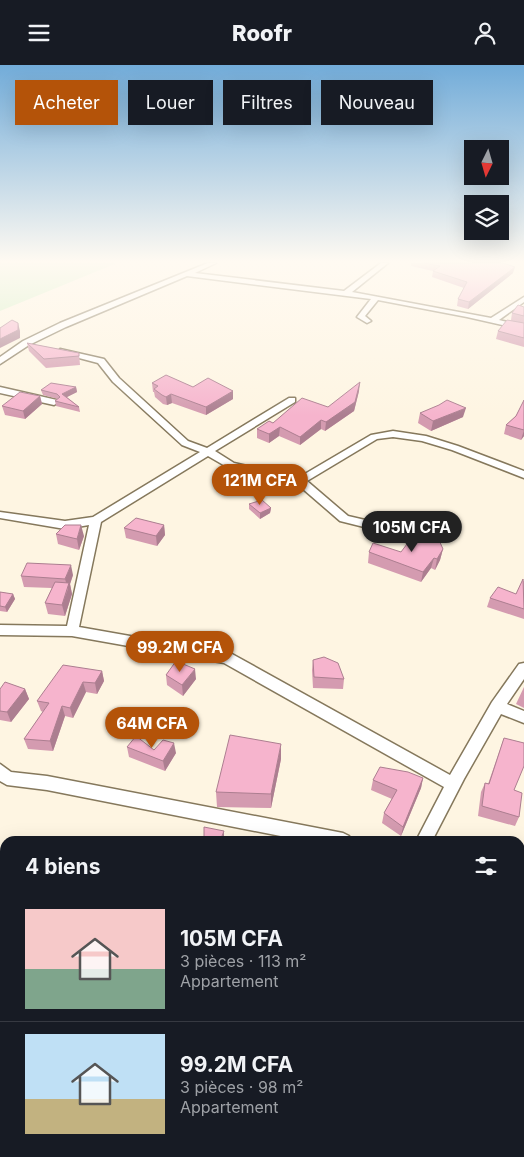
<!DOCTYPE html>
<html lang="fr">
<head>
<meta charset="utf-8">
<style>
  :root { --surface:#171b24; --page:#20242c; --text:#f1f3f6; --muted:#9ea1a6; --line:#363941; --accent:#b45309 }
  body { margin:0; font-family:Inter,sans-serif; background:var(--page); color:var(--text); height:100vh; display:flex; flex-direction:column; font-size:19px; white-space:nowrap }
  * { box-sizing:border-box; margin:0 }
  p { font-size:16px; color:var(--muted) }
  .icon { flex:none; width:28px; height:28px; fill:none; stroke:currentColor; stroke-width:2; stroke-linecap:round; stroke-linejoin:round }
  .map { position:relative; flex:1; overflow:hidden }
  .panel { position:absolute; left:0px; top:771px; width:525px; height:321px; display:flex; flex-direction:column; background:var(--surface); border-radius:15px 15px 0 0; box-shadow:0 5px 20px #0002 }
  .panel>* { flex:none }
  .hud { position:absolute; left:15px; top:15px; width:495px; height:45px; display:flex; gap:10px }
  .needle { width:32px; rotate:185deg }
  .controls { position:absolute; left:464px; top:75px; display:grid; gap:10px }
  .controls a { display:grid; place-items:center; width:45px; height:45px; border-radius:0px; background:var(--surface); box-shadow:0 5px 20px #0002; font-size:25px }
  .price { position:absolute; translate:-50% -42px; padding:0 11px; border-radius:18px; background:var(--accent); color:#fff; font-size:16px; line-height:32px; filter:drop-shadow(0 1px 2px #0008) }
  .price::after { content:''; position:absolute; left:50%; top:30px; width:15px; height:11px; margin-left:-8px; background:inherit; clip-path:polygon(0 0,100% 0,50% 100%) }
  .price.on { background:#222; color:#fff }
  ul { padding:0; list-style:none }
  li { display:flex; align-items:center; gap:15px; height:125px; padding:0 25px }
  li+li { border-top:1px solid var(--line) }
  li span { display:grid; place-items:center; flex:none; width:140px; height:100px; border-radius:0px; color:#555 }
  li>.icon { margin-inline-start:auto }
  span .icon { width:60px; height:60px; fill:#fffc; stroke-width:1 }
  li b { font-size:21px }
  h2 { display:flex; justify-content:space-between; align-items:center; height:60px; padding:0 25px; font-size:21px }
  .chip { padding:0 18px; border-radius:0px; background:var(--surface); box-shadow:0 5px 20px #0002; font-size:18px; line-height:45px }
  .chip.on { background:var(--accent); color:#fff }
  header { display:flex; justify-content:space-between; align-items:center; height:65px; padding:0 25px; background:var(--surface); font-size:22px; font-weight:800 }
  .map>svg:first-child { display:block }
</style>
</head>
<body>
<header><svg class="icon" aria-label="menu" viewBox="0 0 24 24"><path d="M4 6h16M4 12h16M4 18h16"/></svg>Roofr<svg class="icon" aria-label="person" viewBox="0 0 24 24"><circle cx="12" cy="8" r="4"/><path d="M4 21q1-7 8-7t8 7"/></svg></header>
<div class="map">
<svg width="524" height="1092" viewBox="0 0 524 1092">
  <rect width="100%" height="100%" fill="#fef5e2"/>
  <path fill="#d2f0c6" d="M0 198H117L0 246Z"/>
  <g fill="none" stroke-linecap="round" stroke-linejoin="round">
    <defs>
      <path id="minor" d="M208 198H216L195 208 344 226 381 198H388L352 227 491 253 524 232V237L499 255 524 261V265L467 252 378 235 365 251 371 256 367 258 357 252 371 234 187 211 66 262 29 280 0 299V292L23 276 60 258Z
        M60 284 104 294 119 313 188 376 207 383 289 333H295V337L215 386 234 398 298 413 371 370 393 366 426 371 458 381 524 406V413L452 385 422 376 393 372 377 374 307 416 348 451 404 464 406 467 404 470 400 471 340 456 296 418 227 402 208 391 101 457 79 562 232 589 450 710 492 637 519 599 524 598V614L507 639 524 646V658L501 649 464 714 432 776H416L444 722 224 598 72 571 0 570V560L67 561 89 460 65 464 0 453V447L65 456 93 452 200 387 182 380 113 317 98 298 60 288Z
        M0 322 57 335 59 337 54 340 0 328Z
        M0 699 11 707 47 711 343 768 349 771 351 776H306L47 725 7 720 0 716Z
        M520 796 524 797V813L520 812Z
        M377 1088H398L399 1092H377Z"/>
    </defs>
    <use href="#minor" stroke="#85785c" stroke-width="3"/>
    <use href="#minor" fill="#fff" fill-rule="evenodd"/>
  </g>
  <path fill="#d49bb0" d="M411 198H503L513 208 468 244 457 241 458 234 464 223 432 212 433 206 411 201Z
    M524 242V282L496 274 498 266 511 255 512 248Z
    M27 278 79 288 80 300 46 303 29 286Z
    M152 318 233 326V334L206 350 172 338 167 340 163 339 155 332 154 327H153Z
    M76 322 77 327 67 332 79 342 80 347 56 341 55 336 58 334 43 330 41 325Z
    M359 326 354 346 325 366 321 364 300 380 279 371 269 378 257 373V364L273 358 328 342Z
    M40 331 42 339 25 354 5 350 2 341Z
    M524 335V371L521 375 504 369 506 360 516 351Z
    M420 348 463 352 431 366 418 358Z
    M249 439 271 443 270 448 260 454 249 444Z
    M164 460 165 470 157 481 126 473 124 463Z
    M56 469 84 471 79 485 58 479Z
    M443 484 440 495 435 505 431 503 421 517 368 498 369 487H401Z
    M73 510 70 519 72 529 65 551 48 549 45 538 52 523 24 522 21 511Z
    M524 515V554L487 542 490 533 516 529Z
    M0 527 13 529 15 534 7 547 0 546Z
    M313 595 344 614 343 624 313 623 312 605Z
    M102 606 104 616 97 629 86 627 73 653 65 651 53 686 28 684 24 674 43 647 41 646 37 636Z
    M166 610 196 614 183 631 167 620Z
    M524 622V643L516 639Z
    M0 624H25L29 634 11 657 0 655Z
    M504 673 519 752 515 761 478 751 481 727 485 718 488 719Z
    M127 682 154 685 176 688 165 706 129 692Z
    M281 694 271 743 217 742 216 727Z
    M423 713 421 723 401 771 382 758 384 748 392 734 371 725 373 715Z
    M524 857V873L522 860Z
    M505 1088H520L524 1092H505Z"/>
  <path fill="#ac7e90" d="M515 202 513 208 468 244 469 237Z
    M18 258 20 266V273L0 283V274Z
    M360 317 359 326 354 346 325 366 326 357Z
    M76 322 77 327 63 334 62 329Z
    M233 326V334L206 350V342Z
    M171 329 172 338 167 340 166 332Z
    M40 331 42 339 25 354 23 346Z
    M466 343 463 352 431 366 433 356Z
    M321 355V364L300 380V372Z
    M280 362 279 371 269 378V369Z
    M524 365V371L521 375Z
    M271 443 270 448 260 454V448Z
    M81 460 84 471 79 485 77 474Z
    M164 460 165 470 157 481 156 471Z
    M443 484 440 495 435 505 437 494Z
    M434 493 431 503 421 517 423 507Z
    M71 500 73 510 70 519 72 529 65 551 62 540 68 524 65 514Z
    M13 529 15 534 7 547 5 542Z
    M195 604 196 614 183 631 182 620Z
    M102 606 104 616 97 629 95 618Z
    M83 617 86 627 73 653 70 643Z
    M25 624 29 634 11 657 7 647Z
    M62 641 65 651 53 686 50 676Z
    M174 678 176 688 165 706 163 696Z
    M281 679V694L271 743V729Z
    M423 713 421 723 401 771 403 762Z
    M224 766V776H220Z
    M2 932 5 935 0 949V938Z"/>
  <path fill="#f6b4cd" stroke="#ac7e90" d="M424 198H503L515 202 469 237 458 234 467 217 433 206 440 201Z
    M518 240 524 242V251L512 248Z
    M12 255 18 258V265L0 274V263Z
    M507 255 524 258V273L498 266Z
    M27 278 79 288V291L44 294Z
    M166 310 193 322 208 313 233 326 206 342 171 329 166 332 162 330 154 324 158 321 152 318Z
    M360 317 355 337 326 357 321 355 300 372 280 362 269 369 257 364 269 356 273 358 302 333 328 342Z
    M51 318 76 322 62 329 79 342 55 336 60 332 57 329 41 325Z
    M20 327 40 331 23 346 2 341Z
    M447 335 466 343 433 356 420 348 439 340Z
    M524 335V365L506 360 516 351Z
    M262 435 271 443 260 448 249 439Z
    M136 453 164 460 156 471 124 463Z
    M65 460H81L77 474 56 469Z
    M413 471 438 473 443 484 437 494 434 493 423 507 369 487 373 478 401 487Z
    M27 498 71 500 65 514 21 511Z
    M523 514 524 544 490 533 498 522 516 529Z
    M55 517 69 518 62 540 45 538Z
    M0 527 13 529 5 542 0 541Z
    M324 592 338 598 344 614 314 612 313 595Z
    M176 596 195 604 182 620 166 610Z
    M63 600 102 606 95 618 83 617 70 643 62 641 50 676 24 674 49 638 37 636Z
    M5 617 25 624 7 647 0 646V624Z
    M230 670 281 679 271 729 216 727Z
    M136 671 154 685 163 675 174 678 163 696 127 682Z
    M504 673 524 678V701L514 725 522 728 519 752 482 741 485 718 489 719Z
    M380 702 408 707 423 713 403 762 384 748 397 725 373 715Z
    M204 762 224 766 220 776H204Z
    M520 1058 524 1059V1092H511V1088H520Z"/>
  <linearGradient id="sky" x2="0" y2="1"><stop stop-color="#72acd9"/><stop offset="0.56" stop-color="#fffaf2"/><stop offset="1" stop-color="#fffaf2" stop-opacity="0"/></linearGradient>
  <rect width="524" height="351" fill="url(#sky)"/>
</svg>
<div class="controls">
<a><svg class="needle" viewBox="-14 -14 28 28"><path d="M0-13l5 13h-10z" fill="#e53935"/><path d="M0 13l5-13h-10z" fill="#9ea1a6"/></svg></a>
<a><svg class="icon" aria-label="layers" viewBox="0 0 24 24"><path d="M12 4l9 5-9 5-9-5zM3 14l9 5 9-5"/></svg></a>
</div>
<b class="price" style="left:260px;top:441px">121M CFA</b>
<b class="price on" style="left:412px;top:488px">105M CFA</b>
<b class="price" style="left:180px;top:608px">99.2M CFA</b>
<b class="price" style="left:152px;top:684px">64M CFA</b>
<div class="hud">
<a class="chip on">Acheter</a>
<a class="chip">Louer</a>
<a class="chip">Filtres</a>
<a class="chip">Nouveau</a>
</div>
<section class="panel">
<h2>4 biens<svg class="icon" aria-label="filters" viewBox="0 0 24 24"><path d="M4 7h16M4 17h16"/><circle cx="9" cy="7" r="2"/><circle cx="15" cy="17" r="2"/></svg></h2>
<ul>
<li><span style="background:linear-gradient(#f6c9c9 60%,#7fa58c 0)"><svg class="icon" aria-label="home" viewBox="0 0 24 24"><path d="M3 11l9-7 9 7M6 9v11h12V9"/></svg></span><div><b>105M CFA</b><p>3 pièces · 113 m²</p><p>Appartement</p></div></li>
<li><span style="background:linear-gradient(#bfe0f5 65%,#c2b280 0)"><svg class="icon" aria-label="home" viewBox="0 0 24 24"><path d="M3 11l9-7 9 7M6 9v11h12V9"/></svg></span><div><b>99.2M CFA</b><p>3 pièces · 98 m²</p><p>Appartement</p></div></li>
</ul>
</section>
</div>
</body>
</html>
